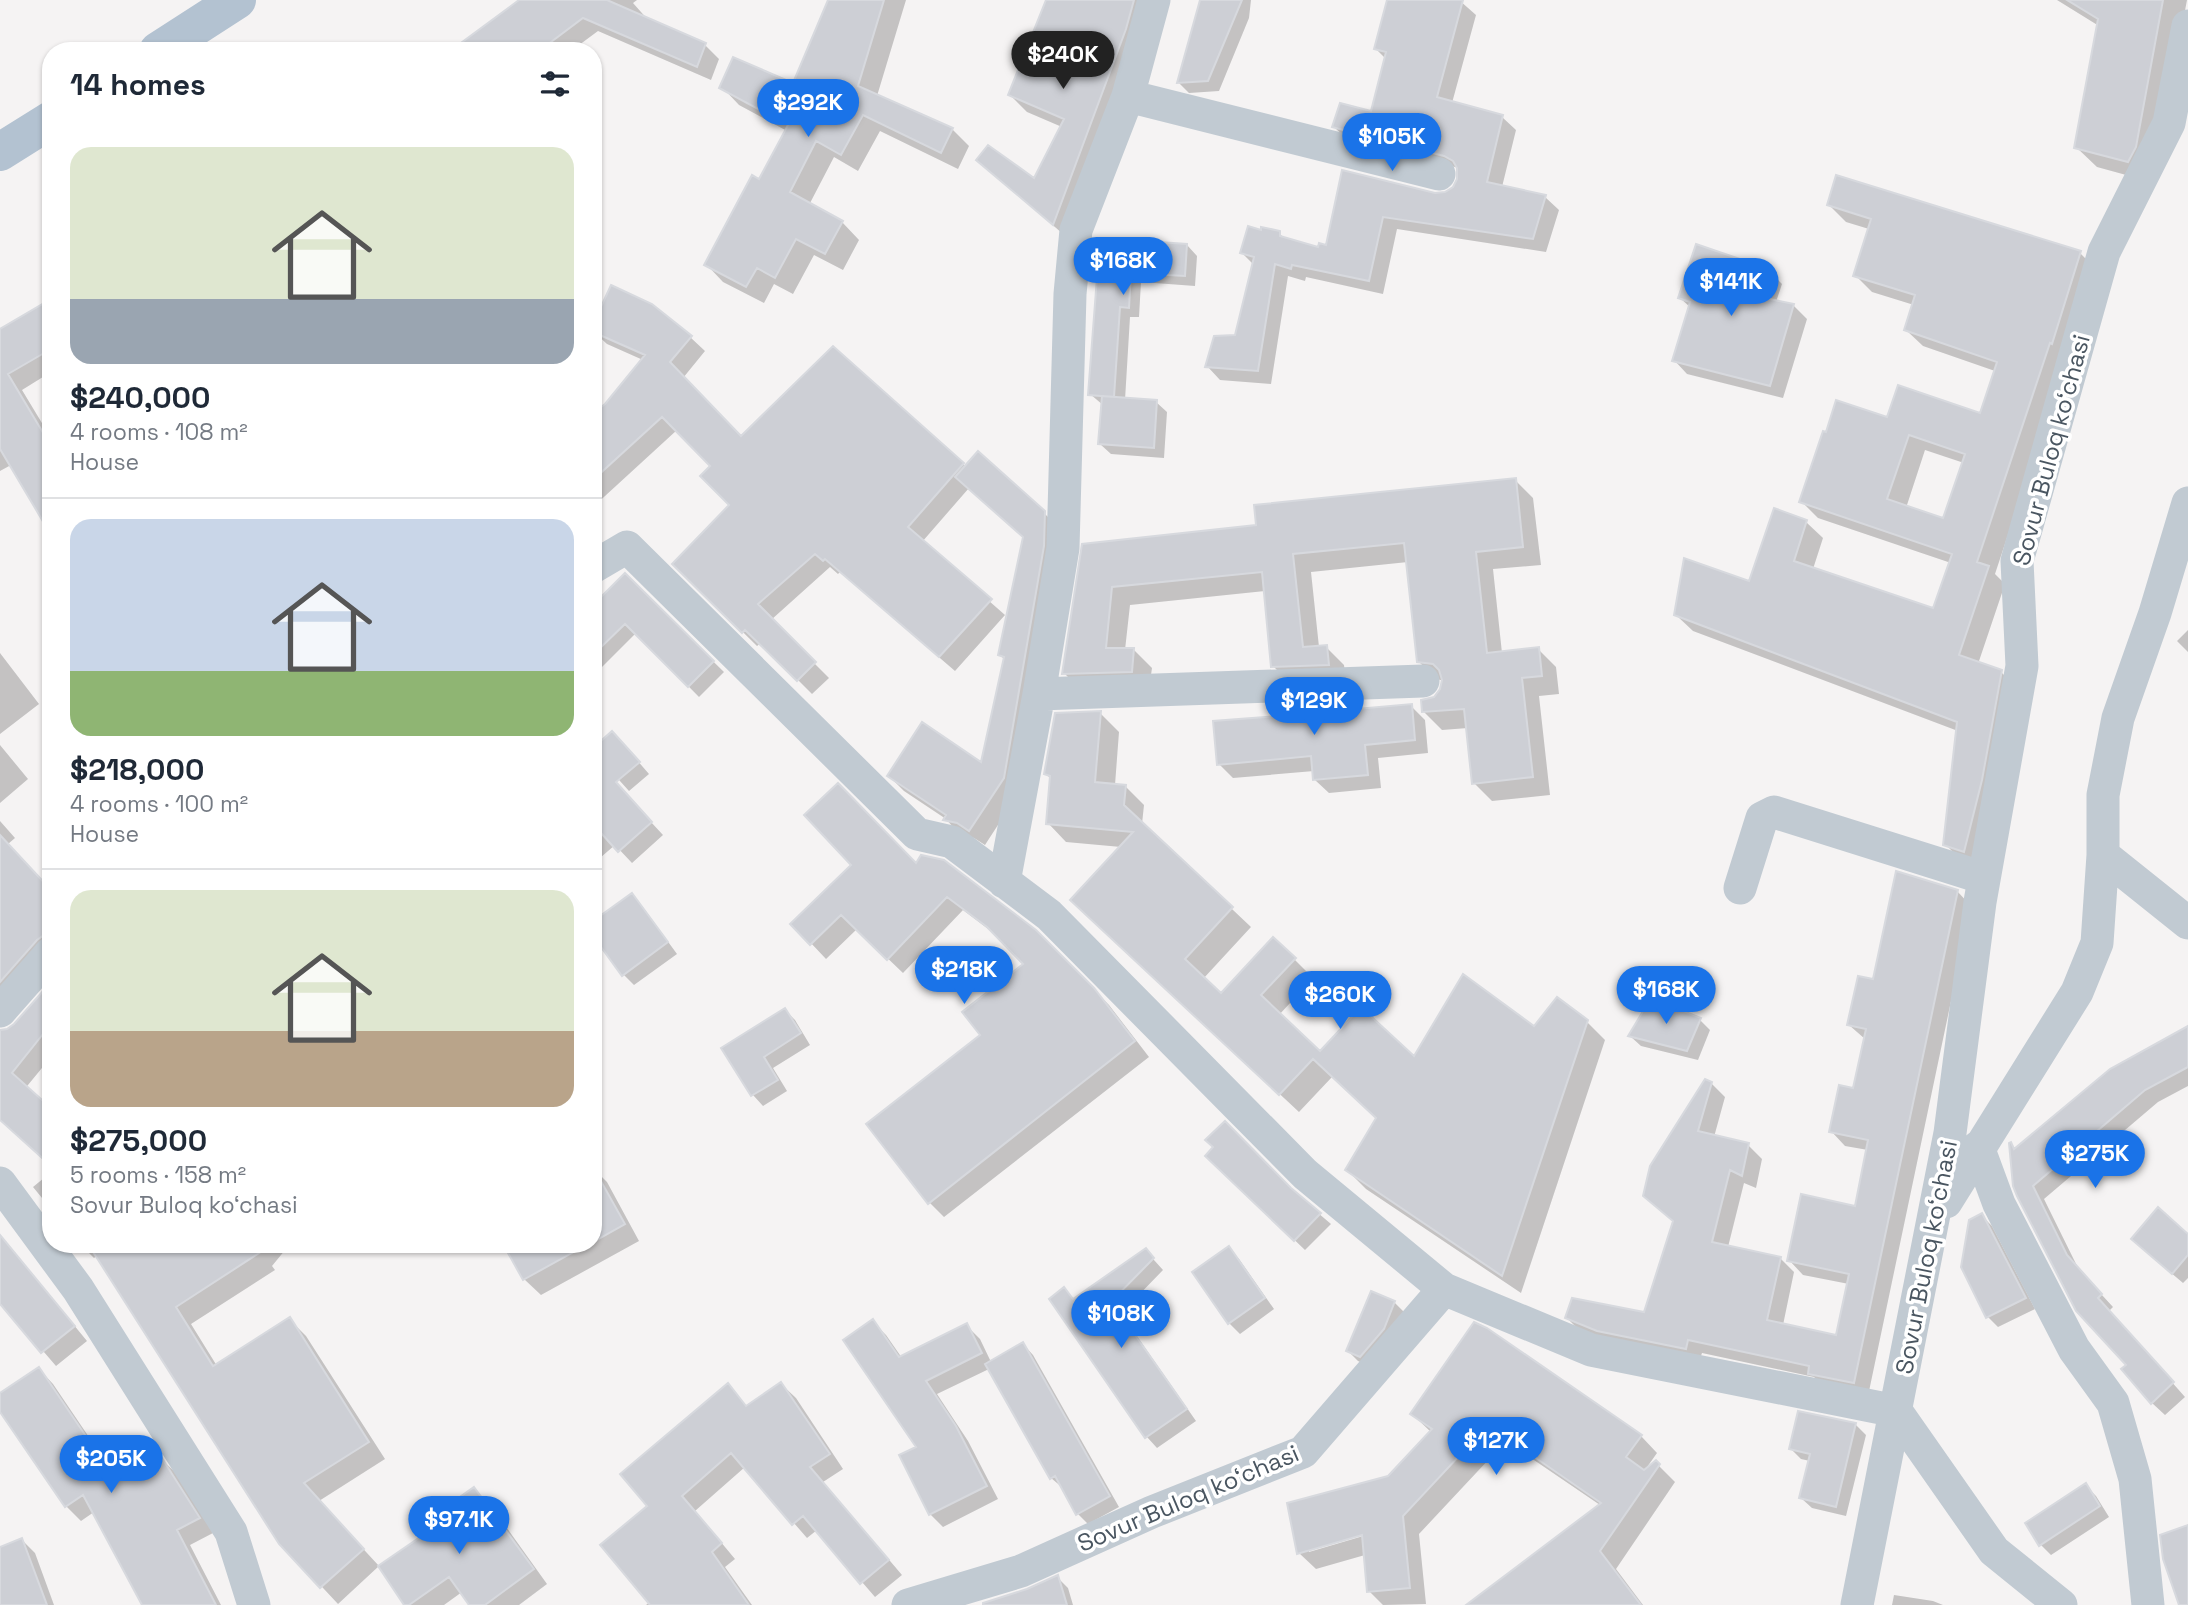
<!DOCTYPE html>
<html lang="en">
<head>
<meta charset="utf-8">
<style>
  :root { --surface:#fff; --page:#f6f6f7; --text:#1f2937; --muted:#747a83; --line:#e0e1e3; --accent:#1a73e8 }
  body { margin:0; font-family:"Space Grotesk",sans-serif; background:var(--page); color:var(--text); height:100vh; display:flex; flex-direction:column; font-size:26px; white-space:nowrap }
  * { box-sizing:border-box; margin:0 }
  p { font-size:23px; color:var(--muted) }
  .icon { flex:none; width:38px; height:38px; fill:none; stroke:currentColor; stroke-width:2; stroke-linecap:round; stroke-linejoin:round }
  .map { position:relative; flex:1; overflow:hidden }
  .panel { position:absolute; left:42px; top:42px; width:560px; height:1211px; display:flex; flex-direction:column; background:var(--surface); border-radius:28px; box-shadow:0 2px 5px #0004 }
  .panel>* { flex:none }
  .price { position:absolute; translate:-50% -60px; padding:0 16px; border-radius:24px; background:var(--accent); color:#fff; font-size:23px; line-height:46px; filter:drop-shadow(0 2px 4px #0008) }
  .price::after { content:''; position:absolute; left:50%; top:42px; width:21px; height:16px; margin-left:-10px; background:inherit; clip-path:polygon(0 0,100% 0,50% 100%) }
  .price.selected { background:#222; color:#fff }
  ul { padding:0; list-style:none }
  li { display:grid; align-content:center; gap:14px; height:371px; padding:0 28px }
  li+li { border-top:2px solid var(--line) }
  li span { display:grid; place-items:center; height:217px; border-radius:21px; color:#555 }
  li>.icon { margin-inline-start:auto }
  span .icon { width:126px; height:126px; fill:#fffc; stroke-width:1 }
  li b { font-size:30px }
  h2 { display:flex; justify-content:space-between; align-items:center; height:84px; padding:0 28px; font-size:30px }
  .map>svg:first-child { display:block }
</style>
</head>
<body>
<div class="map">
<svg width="2188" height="1605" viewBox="0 0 2188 1605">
  <rect width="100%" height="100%" fill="#f5f3f3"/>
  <path fill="#0003" fill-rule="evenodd" d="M522 0H637L633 3 649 21 705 45 719 59 711 80 598 31 571 51H453Z
    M830 0H906L877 96 952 129 969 146 958 169 880 131 858 171 834 157 809 205 842 222 859 240 843 270 814 255 793 294 774 284 764 303 723 282 706 264 760 182 787 131 739 105 722 87 794 85Z
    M1048 0H1160L1071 241 978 160 1035 181 1062 127 1027 112 1010 95Z
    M1202 0H1251L1249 18 1219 91 1189 93 1179 83Z
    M1389 0H1459L1476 15 1452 103 1502 117 1516 130 1502 187 1545 197 1559 210 1546 252 1397 229 1383 294 1306 277 1305 281 1288 276 1271 384 1220 380 1207 366 1236 336 1254 265 1242 253 1279 233 1286 240 1320 250 1327 247 1343 172 1434 194H1445L1455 188 1460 178 1459 168 1348 140 1334 127 1372 113 1386 59 1376 49Z
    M2057 0H2187L2155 167 2148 181 2097 167 2076 147 2099 26Z
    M1829 205 2080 253 2096 269 1995 574 2005 584 1978 664 2001 672 2018 689 1981 867 1962 861 1945 844 1958 731 1693 631 1676 615 1750 583 1806 522 1823 538 1813 569 1934 610 1951 563 1818 518 1801 501 1888 419 1981 415 1995 371 1923 346 1906 330 1914 305 1872 292 1855 275 1869 229 1846 222ZM1925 450 1964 463 1945 521 1906 508Z
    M1102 240 1187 245 1197 256 1195 286 1141 282 1139 317H1130L1125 400 1156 402 1167 412 1164 458 1111 454 1100 444 1103 405 1090 394Z
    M1768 270 1782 284 1776 302 1793 305 1807 319 1783 398 1687 374 1674 360 1690 307 1680 298Z
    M51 302V372L22 390 51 438V524L11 465 0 471V331Z
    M593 331 690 337 705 351 683 378 741 438 834 348 966 467 1044 513 1059 528 1018 794 985 845 974 838 960 835 946 819 904 791 889 776 983 765 1005 660 1000 655 1025 538 969 488 922 542 1005 615 955 671 840 572 838 574 830 567 771 620 829 678 812 694 761 643 757 646 674 564 731 505 712 466 677 430 593 507V415L606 405 643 360 607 344Z
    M1515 480 1533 498 1541 565 1493 569 1502 653 1538 649 1556 667 1559 694 1539 696 1550 795 1492 801 1474 783 1468 728 1442 730 1424 712 1442 690 1444 681 1437 679 1418 661 1408 562 1311 572 1319 647H1326L1344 665 1346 682 1291 684 1273 666 1265 591 1130 605 1125 650H1134L1152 668 1149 689 1082 691 1064 673 1084 545 1258 527Z
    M625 575 724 672 699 697 636 633 593 676V607Z
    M2188 630V652L2177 641Z
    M0 653 39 704 0 734Z
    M1333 705 1340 712 1411 706 1425 720 1428 753 1378 758 1381 788 1329 793 1315 780 1314 771 1233 778 1219 764 1278 717Z
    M1100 713 1119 732 1115 785 1125 786 1144 805 1142 824 1251 927 1203 979 1222 996 1294 959 1313 978 1279 1015 1320 1053 1414 1059 1534 1029 1586 1021 1605 1040 1521 1293 1366 1189 1347 1170 1378 1119 1332 1077 1299 1112 1091 919 1121 847 1066 842 1048 823 1051 779 1046 774Z
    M623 744 649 774 629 791 593 751Z
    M0 745 28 779 0 803Z
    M625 794 663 835 632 863 615 845 593 864V799Z
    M0 821 15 838 8 844 51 891V955L0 991Z
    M916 865 1035 931 1109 1005 1149 1057 944 1217 929 1202 983 1035 1026 964 1004 941 963 910 903 973 857 929 826 959 793 924Z
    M1957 891 1971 906 1868 1396 1824 1387 1814 1377 1702 1353 1699 1362 1581 1332 1567 1318 1645 1314 1674 1222 1645 1196 1711 1083 1725 1097 1714 1137 1748 1145 1762 1159 1756 1188 1744 1183 1728 1247 1780 1258 1794 1272 1783 1325 1837 1337 1849 1284 1803 1275 1789 1260 1856 1208 1868 1150 1845 1146 1831 1131 1854 1090 1865 1039 1849 1025 1874 982Z
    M632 895 642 906 677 954 634 985 623 974Z
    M51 985V1057L0 1119V1049Z
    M785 1010 795 1020 810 1045 773 1068 787 1091 763 1106 753 1095 723 1049Z
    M1700 1020 1710 1030 1698 1060 1641 1046 1630 1036Z
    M2188 1029V1086L2158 1102 2044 1199 2079 1270 2113 1307 2109 1311 2185 1397 2165 1415 2152 1403 2128 1365 2077 1310 2011 1144 2016 1150Z
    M1207 1156 1291 1190 1331 1224 1305 1250Z
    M593 1168 607 1182 639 1241 541 1295 524 1279 505 1244H593Z
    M50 1173H51V1209L33 1187Z
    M1982 1216 1992 1226 2035 1309 1998 1327 1988 1317Z
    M0 1235 87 1341 56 1366 0 1301Z
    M2188 1236V1278L2183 1283 2143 1249Z
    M80 1244H111L94 1258Z
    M126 1244H290L272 1266 275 1270 191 1324 217 1366 290 1320 306 1336 385 1459 319 1501 379 1566 338 1604 281 1543Z
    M1229 1248 1239 1259 1274 1309 1240 1334 1229 1323Z
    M1145 1250 1163 1270 1102 1333 1104 1335 1124 1321 1134 1332 1196 1421 1157 1448 1147 1437 1051 1299 1074 1300Z
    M1394 1302 1405 1313 1371 1367 1358 1361 1348 1351Z
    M873 1322 886 1335 902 1358 967 1326 980 1339 991 1362 1023 1344 1033 1355 1119 1507 1088 1524 1078 1514 1063 1488 1051 1478 989 1369 937 1394 968 1441 998 1499 943 1527 930 1514 919 1447Z
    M39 1369 53 1384 118 1480 160 1458 175 1472 213 1533 190 1545 221 1605H144L94 1512 81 1521 66 1506 0 1408V1395Z
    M781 1384 796 1398 843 1469 823 1482 902 1575 875 1597 817 1530 807 1538 745 1467 695 1511 735 1559 725 1567 752 1605H646L650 1602V1506L727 1386 747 1407Z
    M1412 1414 1641 1436 1657 1453 1645 1470 1656 1463 1675 1482 1616 1569 1643 1605H1469L1600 1505 1506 1441 1419 1534 1426 1604 1383 1605 1369 1591 1365 1555 1316 1569 1299 1553 1389 1478 1432 1433ZM1369 1531 1370 1534 1309 1552V1548Z
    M1855 1424 1866 1435 1846 1516 1812 1508 1801 1498 1810 1461 1801 1459 1791 1449Z
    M2086 1486 2096 1496 2109 1517 2051 1555 2041 1545Z
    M474 1489 489 1503 547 1584 519 1605H471L462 1592 444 1605H406L444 1522Z
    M22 1540 35 1553 54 1605H0V1548Z
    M1058 1578 1068 1588 1073 1605H995Z
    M1894 1595 1933 1601 1943 1605H1892Z"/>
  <path fill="#cdcfd5" stroke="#d7d9de" stroke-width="2" fill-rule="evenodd" d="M519 0H607L706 43 697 67 583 18 539 51H450Z
    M828 0H884L858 86 953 128 941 153 863 115 841 155 816 141 790 192 843 221 825 254 796 239 775 278 757 268 746 287 704 265 752 175 759 179 788 125 719 88 733 57 793 83Z
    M1046 0H1134L1126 29 1053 225 976 160 988 145 1034 178 1064 119 1008 95Z
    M1200 0H1242L1208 81 1177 83Z
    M1387 0H1463L1437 97 1503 115 1487 182 1546 195 1533 239 1383 217 1369 281 1292 265 1291 269 1275 264 1258 371 1205 367 1214 336 1235 335 1254 257 1240 253 1248 226 1261 230V227L1280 231V236L1318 247 1319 243 1326 245 1342 170 1435 193 1445 192 1453 187 1457 179V168L1453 161 1444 156 1332 127 1340 103 1371 111 1386 52 1374 49Z
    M2067 0H2163L2136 147 2128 162 2074 148 2098 19Z
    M1836 175 2081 251 2052 344 2050 343 1977 562 1989 566 1959 655 2002 670 1982 780 1964 852 1943 845 1957 722 1674 615 1684 558 1749 581 1774 508 1807 520 1794 561 1933 608 1952 554 1799 502 1823 431 1826 432 1836 400 1887 417 1898 385 1980 413 1997 362 1904 330 1915 295 1853 276 1871 219 1827 205ZM1909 435 1965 454 1943 518 1887 499Z
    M1100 238 1187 244 1185 276 1131 273 1129 308 1120 307 1114 397 1088 395Z
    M1696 244 1769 269 1760 297 1794 304 1770 386 1672 361 1690 302 1678 298Z
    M611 285 652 304 692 336 670 362 741 436 833 346 964 463 908 527 992 599 939 657 825 559 823 561 815 554 758 604 816 662 797 681 745 630 742 633 672 564 729 505 700 476 710 466 662 417 593 480V413L605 404 645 355 593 332V324Z
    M51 299V349L8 374 51 446V535L0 449V329Z
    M1102 396 1157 400 1154 448 1098 444Z
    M978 451 1045 511 1044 546 1004 778 969 831 957 823 943 820 946 815 887 776 922 722 981 762 1004 657 998 655 1023 537 955 477Z
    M1516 478 1523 547 1476 552 1487 653 1539 647 1542 676 1522 678 1533 777 1472 784 1464 709 1422 712 1421 700 1434 697 1440 689 1442 680 1439 670 1433 664 1417 662 1404 543 1293 554 1303 647 1327 645 1329 665 1271 667 1262 572 1112 587 1106 648H1134L1132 672 1062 674 1082 544 1256 525 1254 505Z
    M625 573 714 661 688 687 625 624 593 655V605Z
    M1333 703 1334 711 1412 704 1415 740 1365 745 1368 775 1313 780 1311 756 1217 765 1213 721 1277 716 1275 705Z
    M1101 711 1095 782 1126 785 1124 805 1233 907 1185 959 1221 993 1273 937 1296 958 1261 995 1320 1051 1361 1007 1414 1056 1463 974 1534 1026 1557 997 1588 1020 1502 1276 1345 1170 1376 1118 1313 1059 1279 1095 1070 900 1133 832 1046 824 1050 776 1044 774 1055 713Z
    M612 731 640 762 616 782 652 822 618 852 593 824V748Z
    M838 783 916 863 921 855 944 860 1036 930 1094 988 1135 1041 928 1204 866 1124 980 1035 962 1012 1023 964 987 927 947 897 887 960 841 915 810 945 790 924 851 865 804 815Z
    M0 835 51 890V934L44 935 37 940 0 982Z
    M1896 871 1958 890 1854 1383 1808 1374 1809 1366 1688 1340 1686 1349 1597 1331 1565 1318 1572 1298 1644 1312 1673 1221 1643 1196 1650 1166 1705 1079 1712 1082 1698 1131 1749 1143 1742 1176 1730 1170 1712 1242 1781 1257 1767 1320 1836 1335 1849 1274 1787 1261 1801 1194 1855 1206 1868 1140 1829 1132 1839 1085 1853 1088 1866 1029 1847 1025 1858 976 1873 979Z
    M632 893 668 942 622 976 593 936V921Z
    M51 982V1024L12 1073 51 1108V1166L0 1120V1030L7 1029 14 1024Z
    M1651 998 1701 1018 1687 1051 1628 1036Z
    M785 1008 801 1033 764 1057 778 1080 751 1096 721 1048Z
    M2188 1026V1067L2145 1090 2033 1186 2067 1255 2102 1294 2098 1298 2174 1382 2151 1404 2121 1369 2126 1365 2076 1311 2017 1196 2013 1186 2009 1143 2011 1142 2014 1149 2110 1069Z
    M1225 1121 1291 1188 1321 1213 1294 1241 1205 1156 1213 1147 1205 1140Z
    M593 1167 625 1224 593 1242Z
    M2158 1207 2188 1234V1255L2172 1274 2131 1239Z
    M1982 1213 2026 1298 1986 1318 1961 1267 1969 1220Z
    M0 1235 75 1326 41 1353 0 1304Z
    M88 1244H273L176 1307 213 1366 290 1317 369 1442 304 1483 364 1549 320 1588 279 1544Z
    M503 1244H588L523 1280Z
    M1229 1246 1265 1298 1228 1324 1192 1272Z
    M1146 1248 1154 1258 1092 1321 1103 1334 1124 1319 1187 1409 1145 1438 1049 1299 1064 1287 1073 1299Z
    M1371 1291 1395 1301 1384 1329 1360 1357 1346 1351Z
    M873 1319 899 1357 967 1323 982 1353 926 1381 956 1426 987 1486 929 1515 899 1455 916 1447 843 1340Z
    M1474 1322 1487 1328 1642 1435 1626 1457 1644 1470 1656 1460 1660 1464 1600 1551 1641 1605H1466L1601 1503 1488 1425 1403 1516 1410 1588 1367 1592 1362 1535 1297 1554 1287 1503 1388 1476 1432 1429 1410 1414Z
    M1023 1342 1110 1496 1076 1515 1055 1476 1050 1479 985 1364Z
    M39 1367 115 1479 160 1455 200 1518 177 1530 216 1605H142L83 1495 65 1507 0 1412V1393Z
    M781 1382 830 1454 810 1467 889 1560 860 1584 803 1516 792 1525 731 1453 682 1496 722 1543 712 1552 749 1605H650L600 1545 647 1506 620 1474 728 1383 746 1406Z
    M1798 1411 1856 1423 1836 1507 1799 1498 1810 1454 1789 1449Z
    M2086 1483 2100 1506 2039 1546 2025 1523Z
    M474 1487 534 1569 485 1605H469L449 1577 409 1605H404L378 1566 442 1522 436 1514Z
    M2188 1525V1605H2179L2163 1559 2160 1535Z
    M22 1538 47 1605H0V1547Z
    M1058 1575 1067 1605H983V1603L1027 1589Z"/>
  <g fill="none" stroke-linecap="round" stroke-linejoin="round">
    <path stroke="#c1cad2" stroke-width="33" d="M1128 96 1439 174
      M593 567 627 547 917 834 952 842 1049 915 1305 1174 1444 1289 1591 1350 1896 1411
      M1039 694 1423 681
      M2103 855 2188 923
      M1004 882 1039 694 1063 548 1070 294 1076 230 1128 96 1154 0
      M1740 888 1762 818 1774 812 1984 878
      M0 1011 51 953
      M1978 1147 1999 1204 2074 1349 2113 1403 2135 1479 2148 1605
      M0 1183 78 1289 231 1532 254 1605
      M1946 1202 2077 992 2097 943 2103 855V795L2118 718 2155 613 2188 503
      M1896 1411 1994 1551 2061 1605
      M908 1605 1021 1571 1152 1512 1303 1452 1444 1289
      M1857 1605 1950 1133 1980 902 2022 666 2017 561 2104 252 2169 123 2188 26"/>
    <path stroke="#b3c2d1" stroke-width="38" d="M158 51 237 0
      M0 152 51 120"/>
  </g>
  <g text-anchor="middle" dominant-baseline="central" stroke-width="7" stroke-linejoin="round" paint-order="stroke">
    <g font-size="24" fill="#4a5661" stroke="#fff">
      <text transform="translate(2051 450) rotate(-75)">Sovur Buloq koʻchasi</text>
      <text transform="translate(1926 1257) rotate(-79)">Sovur Buloq koʻchasi</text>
      <text transform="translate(1188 1498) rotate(-23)">Sovur Buloq koʻchasi</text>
    </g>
  </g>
</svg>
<b class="price selected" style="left:1063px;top:91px">$240K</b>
<b class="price" style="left:808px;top:139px">$292K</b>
<b class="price" style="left:1392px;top:173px">$105K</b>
<b class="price" style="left:1123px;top:297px">$168K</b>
<b class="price" style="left:1731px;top:318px">$141K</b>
<b class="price" style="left:1314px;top:737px">$129K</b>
<b class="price" style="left:964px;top:1006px">$218K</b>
<b class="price" style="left:1666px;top:1026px">$168K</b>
<b class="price" style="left:1340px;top:1031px">$260K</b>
<b class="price" style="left:2095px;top:1190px">$275K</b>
<b class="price" style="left:1121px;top:1350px">$108K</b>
<b class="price" style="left:1496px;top:1477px">$127K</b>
<b class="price" style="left:111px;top:1495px">$205K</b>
<b class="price" style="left:459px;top:1556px">$97.1K</b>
<section class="panel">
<h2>14 homes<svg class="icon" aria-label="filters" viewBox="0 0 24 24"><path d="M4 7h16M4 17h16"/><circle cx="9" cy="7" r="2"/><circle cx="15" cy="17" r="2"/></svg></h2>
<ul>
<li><span style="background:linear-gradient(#dfe7d0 70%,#9aa5b1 0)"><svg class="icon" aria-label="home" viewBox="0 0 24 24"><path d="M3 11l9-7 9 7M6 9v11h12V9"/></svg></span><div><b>$240,000</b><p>4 rooms · 108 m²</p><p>House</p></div></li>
<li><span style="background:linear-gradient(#c9d6e8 70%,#8fb573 0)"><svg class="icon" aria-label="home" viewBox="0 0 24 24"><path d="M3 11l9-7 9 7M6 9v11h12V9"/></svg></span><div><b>$218,000</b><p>4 rooms · 100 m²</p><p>House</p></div></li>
<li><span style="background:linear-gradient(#dfe7d0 65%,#b9a48a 0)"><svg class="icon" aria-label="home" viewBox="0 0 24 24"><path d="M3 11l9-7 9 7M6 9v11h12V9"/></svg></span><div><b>$275,000</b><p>5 rooms · 158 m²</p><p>Sovur Buloq koʻchasi</p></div></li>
</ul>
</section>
</div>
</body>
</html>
